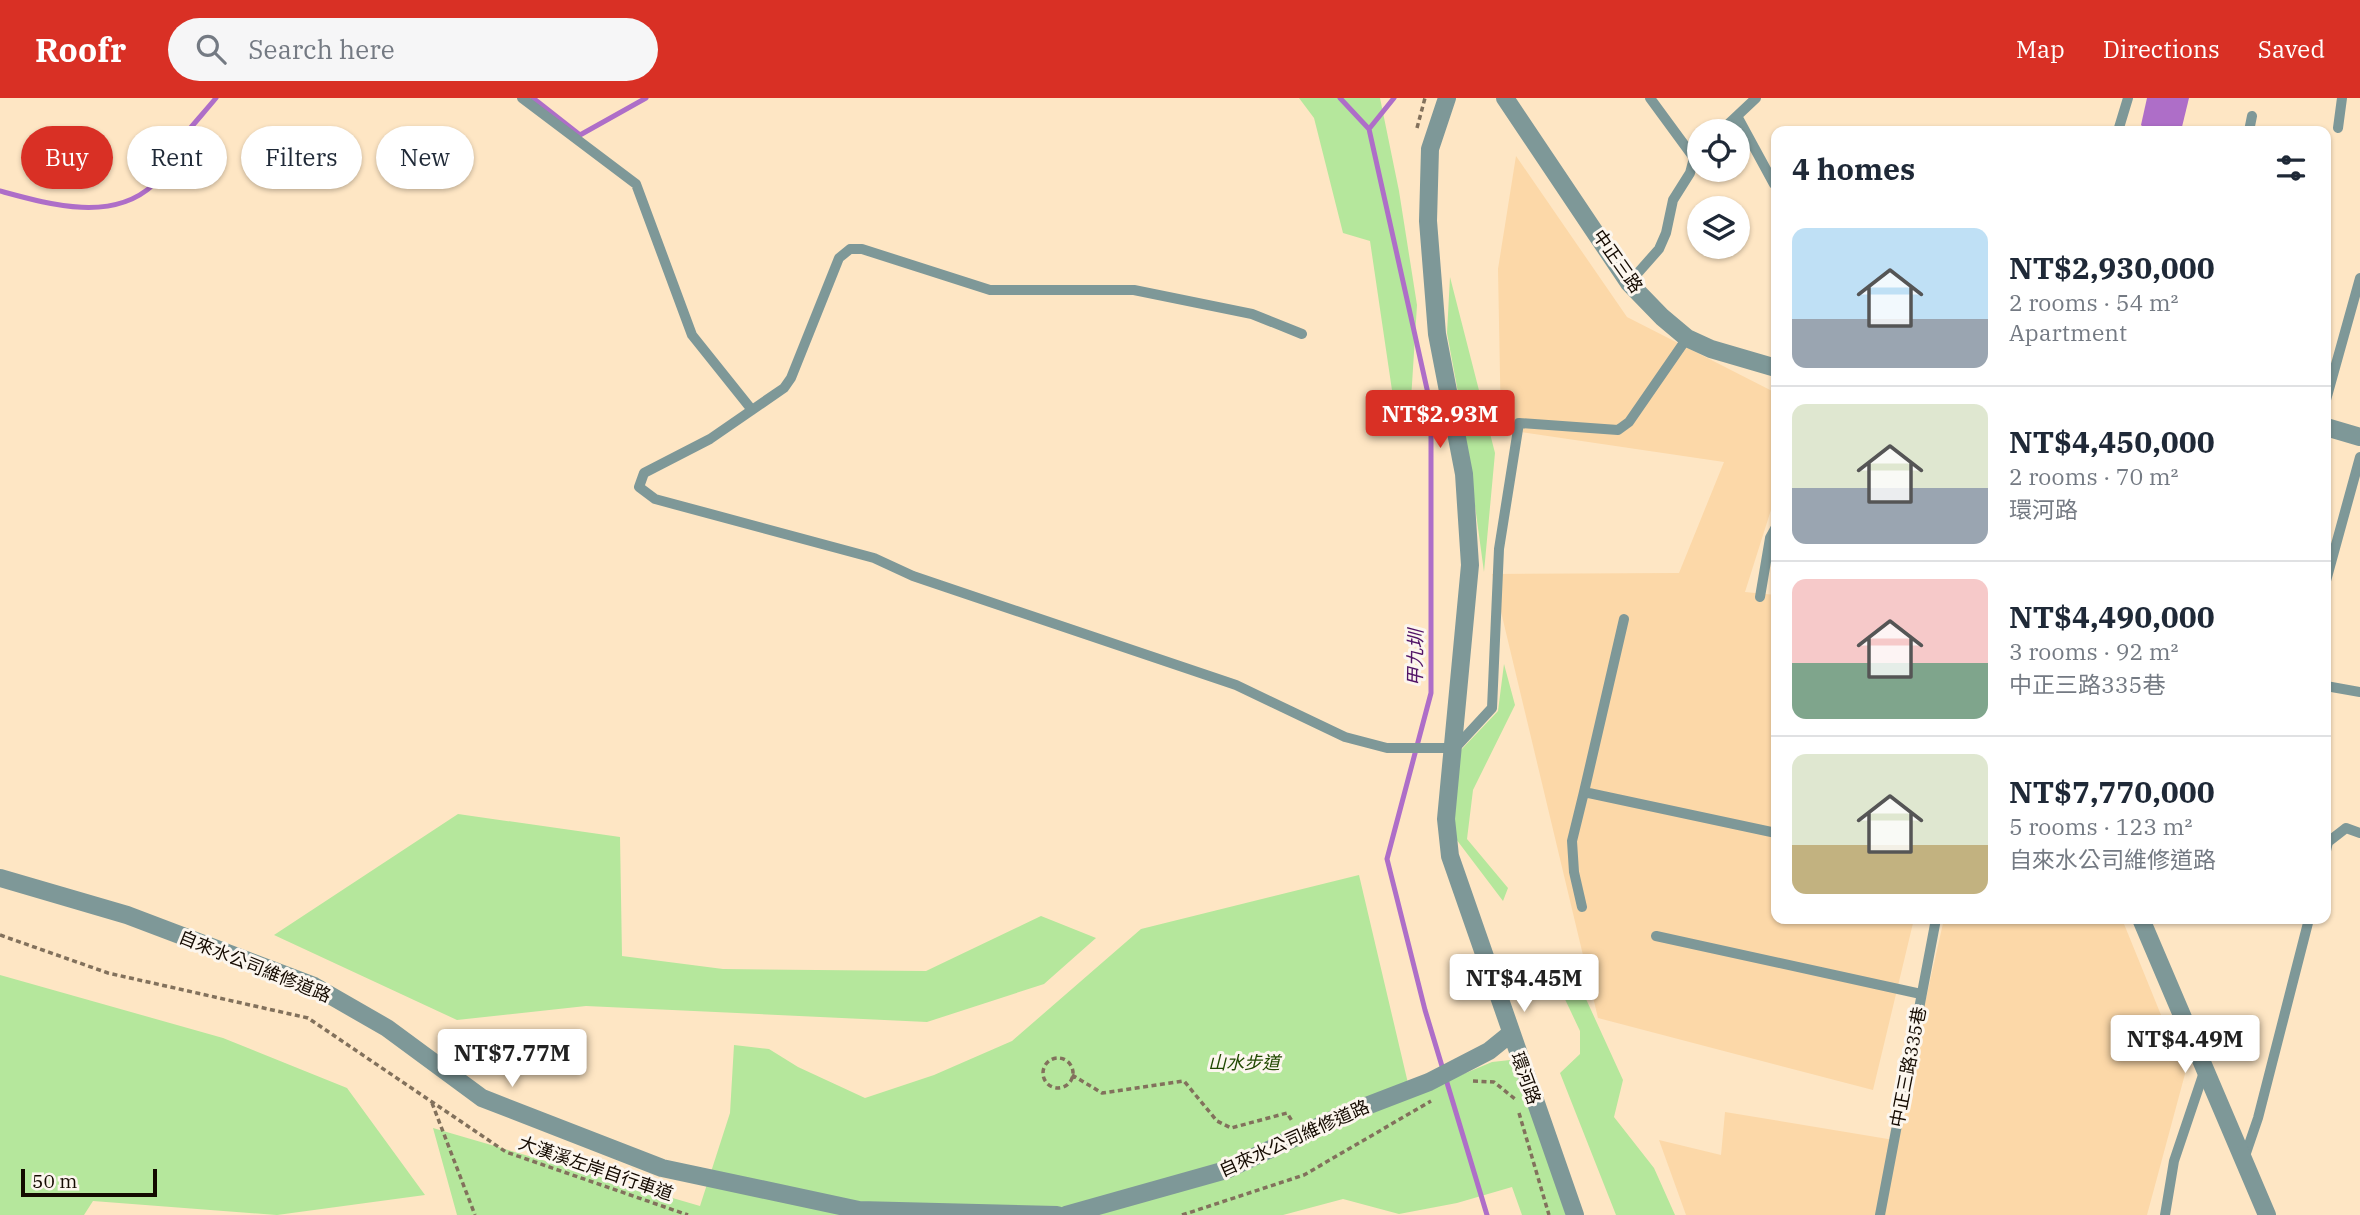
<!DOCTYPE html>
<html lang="en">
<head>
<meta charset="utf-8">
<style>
  :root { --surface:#fff; --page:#f6f6f7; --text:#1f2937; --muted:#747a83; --line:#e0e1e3; --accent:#d93025 }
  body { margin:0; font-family:"IBM Plex Serif","Noto Sans TC",serif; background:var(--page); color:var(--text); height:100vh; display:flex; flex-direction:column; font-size:26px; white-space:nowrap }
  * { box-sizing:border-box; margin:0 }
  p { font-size:23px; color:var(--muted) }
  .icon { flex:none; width:38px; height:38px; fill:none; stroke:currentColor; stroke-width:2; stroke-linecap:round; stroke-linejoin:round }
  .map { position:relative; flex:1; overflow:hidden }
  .sheet { position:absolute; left:1771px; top:28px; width:560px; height:798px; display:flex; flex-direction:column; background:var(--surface); border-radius:14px; box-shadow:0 2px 5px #0004 }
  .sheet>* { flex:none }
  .guide { position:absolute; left:21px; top:28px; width:665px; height:63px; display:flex; gap:14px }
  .fabs { position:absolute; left:1687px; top:21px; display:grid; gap:14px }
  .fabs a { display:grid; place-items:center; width:63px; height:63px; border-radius:50%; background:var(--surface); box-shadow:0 2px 5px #0004; font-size:35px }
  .scale { position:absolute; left:21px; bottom:18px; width:136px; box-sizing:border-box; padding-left:7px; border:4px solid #140a00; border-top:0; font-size:19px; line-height:24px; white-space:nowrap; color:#140a00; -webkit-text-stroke:5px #fcf6ee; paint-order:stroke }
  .price { position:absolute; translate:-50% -60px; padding:0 16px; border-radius:7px; background:#fff; color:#222; font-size:23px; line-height:46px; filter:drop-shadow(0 2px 4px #0008) }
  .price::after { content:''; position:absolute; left:50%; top:42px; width:21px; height:16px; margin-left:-10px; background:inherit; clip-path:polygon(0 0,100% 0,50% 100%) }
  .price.active { background:var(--accent); color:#fff }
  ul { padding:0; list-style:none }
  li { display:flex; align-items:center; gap:21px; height:175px; padding:0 21px }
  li+li { border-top:2px solid var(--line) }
  li span { display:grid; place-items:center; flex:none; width:196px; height:140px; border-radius:14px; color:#555 }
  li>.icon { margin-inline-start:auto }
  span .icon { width:84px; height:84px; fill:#fffc; stroke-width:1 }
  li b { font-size:30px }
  h2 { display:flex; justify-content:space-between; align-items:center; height:84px; padding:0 21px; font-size:30px }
  .pill { padding:0 24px; border-radius:32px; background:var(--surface); box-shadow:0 2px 5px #0004; font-size:24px; line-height:63px }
  .pill.active { background:var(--accent); color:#fff }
  header { display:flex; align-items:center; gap:42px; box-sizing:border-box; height:98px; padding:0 35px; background:var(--accent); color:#fff }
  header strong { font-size:33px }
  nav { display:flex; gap:38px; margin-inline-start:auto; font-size:24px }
  .search { width:490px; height:63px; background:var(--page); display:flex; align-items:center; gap:18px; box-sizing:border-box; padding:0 24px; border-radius:38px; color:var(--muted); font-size:26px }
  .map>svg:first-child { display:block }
</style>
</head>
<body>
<header>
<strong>Roofr</strong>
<div class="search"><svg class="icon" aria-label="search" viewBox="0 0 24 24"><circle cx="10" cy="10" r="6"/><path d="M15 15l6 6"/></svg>Search here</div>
<nav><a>Map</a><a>Directions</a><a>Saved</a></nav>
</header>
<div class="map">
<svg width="2360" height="1117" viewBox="0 0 2360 1117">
  <rect width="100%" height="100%" fill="#fee6c4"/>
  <path fill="#fcd8a8" d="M1516 58 1627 219 1776 295V396L1745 494 1776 497V821H1914L1873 992 1598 920 1492 476 1679 475 1724 364 1501 331 1498 171Z
    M1944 821H2122L2185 976 2147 1117H1686L1659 1042 1721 1057 1725 1014 1894 1042Z"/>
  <path fill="#b5e79c" d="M1299 0H1380L1399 93 1417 207 1411 302 1393 299 1370 143 1343 135 1314 20Z
    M1450 179 1495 355 1484 474 1464 327 1447 235Z
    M1504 566 1515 607 1473 692 1467 741 1508 790 1503 803 1453 737 1460 653 1498 613Z
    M458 716 620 739 622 858 723 871 926 873 1041 818 1096 840 1044 886 927 924 586 908 457 922 274 837Z
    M1359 777 1411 998 1492 964 1510 962 1519 980 1566 1117H1522L1512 1089 1457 1105 1399 1116 1343 1101 1283 1117H457L433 1030 700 1108 730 1015 734 947 769 951 798 969 865 1000 934 977 1012 943 1141 831Z
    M1546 861 1570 866 1623 982 1614 1019 1654 1070 1675 1117H1616L1560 975 1580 956V933Z
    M0 877 223 940 347 990 425 1097 277 1117 93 1103 84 1117H0Z"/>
  <path fill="#ae6ec8" d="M2147 0H2189L2181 33H2147L2141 27Z"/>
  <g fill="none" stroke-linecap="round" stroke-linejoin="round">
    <path stroke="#ae6ec8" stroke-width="5" d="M533 0 580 37 646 0
      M1340 0 1369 31
      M1394 0 1369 31 1431 309V595L1387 761 1425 912 1487 1117
      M0 93C48 106 112 125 153 87 168 73 177 50 188 33 197 22 207 11 216 0"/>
    <path stroke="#82715c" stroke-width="3.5" stroke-dasharray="5 3.5" stroke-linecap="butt" d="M1417 30 1425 0
      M0 837 108 875 308 920 506 1054 688 1117
      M1043 975a15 15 0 1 1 30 0a15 15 0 1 1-30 0Z
      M1072 977 1102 995 1184 983 1217 1023 1231 1030 1287 1015 1292 1023
      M1473 983 1494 984 1515 1001
      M432 1005 475 1117
      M1519 1015 1549 1117
      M1182 1117 1304 1077 1431 1003"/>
    <path stroke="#7e9898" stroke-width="10" d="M522 0 636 86 692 237 752 312
      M1737 18 1774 86
      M2338 30 2342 0
      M1721 33 1756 0
      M2118 33 2128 0
      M2249 33 2252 18
      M1629 185 1659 151 1666 135 1673 102 1690 75 1694 60 1650 0
      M1302 236 1252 216 1134 192H990L862 151H850L839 160 791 280 784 290 710 341 644 375 639 389 655 401 874 460 913 478 1236 587 1345 639 1387 650H1455L1492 610 1499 451 1519 325 1618 332 1629 324 1687 240
      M2326 302 2360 180
      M2326 483 2360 359
      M1760 499 1770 440 1776 429
      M1624 521 1584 694 1776 735
      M2326 588 2360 594
      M2326 753 2328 744 2346 730 2360 735
      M1582 809 1574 774 1572 743 1584 694
      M1656 838 1921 896
      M2244 1061 2258 1020 2309 821
      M1880 1117 1936 821
      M2165 1117 2174 1063 2204 974"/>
    <path stroke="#7e9898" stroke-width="18" d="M1447 0 1430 51 1428 123 1437 236 1464 376 1470 467 1446 721 1450 758 1575 1117
      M0 780 127 817 314 888 387 930 482 1000 662 1070 859 1112 1057 1117
      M2141 821 2267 1117
      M1066 1117 1226 1072 1343 1017 1429 984 1489 953 1510 936"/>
    <path stroke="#7e9898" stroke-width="18" d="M1505 0 1629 185 1662 219 1687 240 1711 251 1776 270
      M2326 329 2360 339"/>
  </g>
  <g text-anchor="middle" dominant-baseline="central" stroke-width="6" stroke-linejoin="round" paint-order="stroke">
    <g font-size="18" fill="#140a00" stroke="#fcf6ee">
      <text transform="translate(1618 163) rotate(55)">中正三路</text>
      <text transform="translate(255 868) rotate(22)">自來水公司維修道路</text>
      <text transform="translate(1908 969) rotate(-79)">中正三路335巷</text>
      <text transform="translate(1526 980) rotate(70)">環河路</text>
      <text transform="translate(1294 1040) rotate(-24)">自來水公司維修道路</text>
      <text transform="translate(596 1070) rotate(19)">大漢溪左岸自行車道</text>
    </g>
    <g font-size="18" font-style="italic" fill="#204801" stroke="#fcf6ee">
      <text x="1244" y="964">山水步道</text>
    </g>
    <g font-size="19" font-style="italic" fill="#511366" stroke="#fcf6ee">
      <text transform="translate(1415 560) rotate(-89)">甲九圳</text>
    </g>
  </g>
</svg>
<div class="fabs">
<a><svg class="icon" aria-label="locate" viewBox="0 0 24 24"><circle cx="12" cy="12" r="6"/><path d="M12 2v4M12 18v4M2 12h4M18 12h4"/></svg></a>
<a><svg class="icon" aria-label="layers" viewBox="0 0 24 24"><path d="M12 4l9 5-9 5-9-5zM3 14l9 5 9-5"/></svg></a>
</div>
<div class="scale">50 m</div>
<b class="price active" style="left:1440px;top:352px">NT$2.93M</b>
<b class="price" style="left:1524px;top:916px">NT$4.45M</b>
<b class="price" style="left:2185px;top:977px">NT$4.49M</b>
<b class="price" style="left:512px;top:991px">NT$7.77M</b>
<div class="guide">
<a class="pill active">Buy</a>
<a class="pill">Rent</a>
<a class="pill">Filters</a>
<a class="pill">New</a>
</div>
<section class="sheet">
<h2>4 homes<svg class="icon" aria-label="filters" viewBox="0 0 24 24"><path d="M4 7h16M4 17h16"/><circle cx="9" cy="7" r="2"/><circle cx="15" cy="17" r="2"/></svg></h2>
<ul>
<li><span style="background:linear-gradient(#bfe0f5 65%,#9aa5b1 0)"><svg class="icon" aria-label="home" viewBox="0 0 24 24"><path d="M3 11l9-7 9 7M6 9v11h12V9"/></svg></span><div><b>NT$2,930,000</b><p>2 rooms · 54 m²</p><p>Apartment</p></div></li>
<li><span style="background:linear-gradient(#dfe7d0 60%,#9aa5b1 0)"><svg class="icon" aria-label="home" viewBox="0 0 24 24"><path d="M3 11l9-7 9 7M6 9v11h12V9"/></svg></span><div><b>NT$4,450,000</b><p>2 rooms · 70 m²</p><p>環河路</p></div></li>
<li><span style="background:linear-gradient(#f6c9c9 60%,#7fa58c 0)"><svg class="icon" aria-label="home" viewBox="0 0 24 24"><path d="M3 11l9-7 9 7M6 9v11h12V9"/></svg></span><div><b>NT$4,490,000</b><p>3 rooms · 92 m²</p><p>中正三路335巷</p></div></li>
<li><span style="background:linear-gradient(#dfe7d0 65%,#c2b280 0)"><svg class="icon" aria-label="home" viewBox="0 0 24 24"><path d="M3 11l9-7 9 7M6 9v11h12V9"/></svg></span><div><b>NT$7,770,000</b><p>5 rooms · 123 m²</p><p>自來水公司維修道路</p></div></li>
</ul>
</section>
</div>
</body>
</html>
